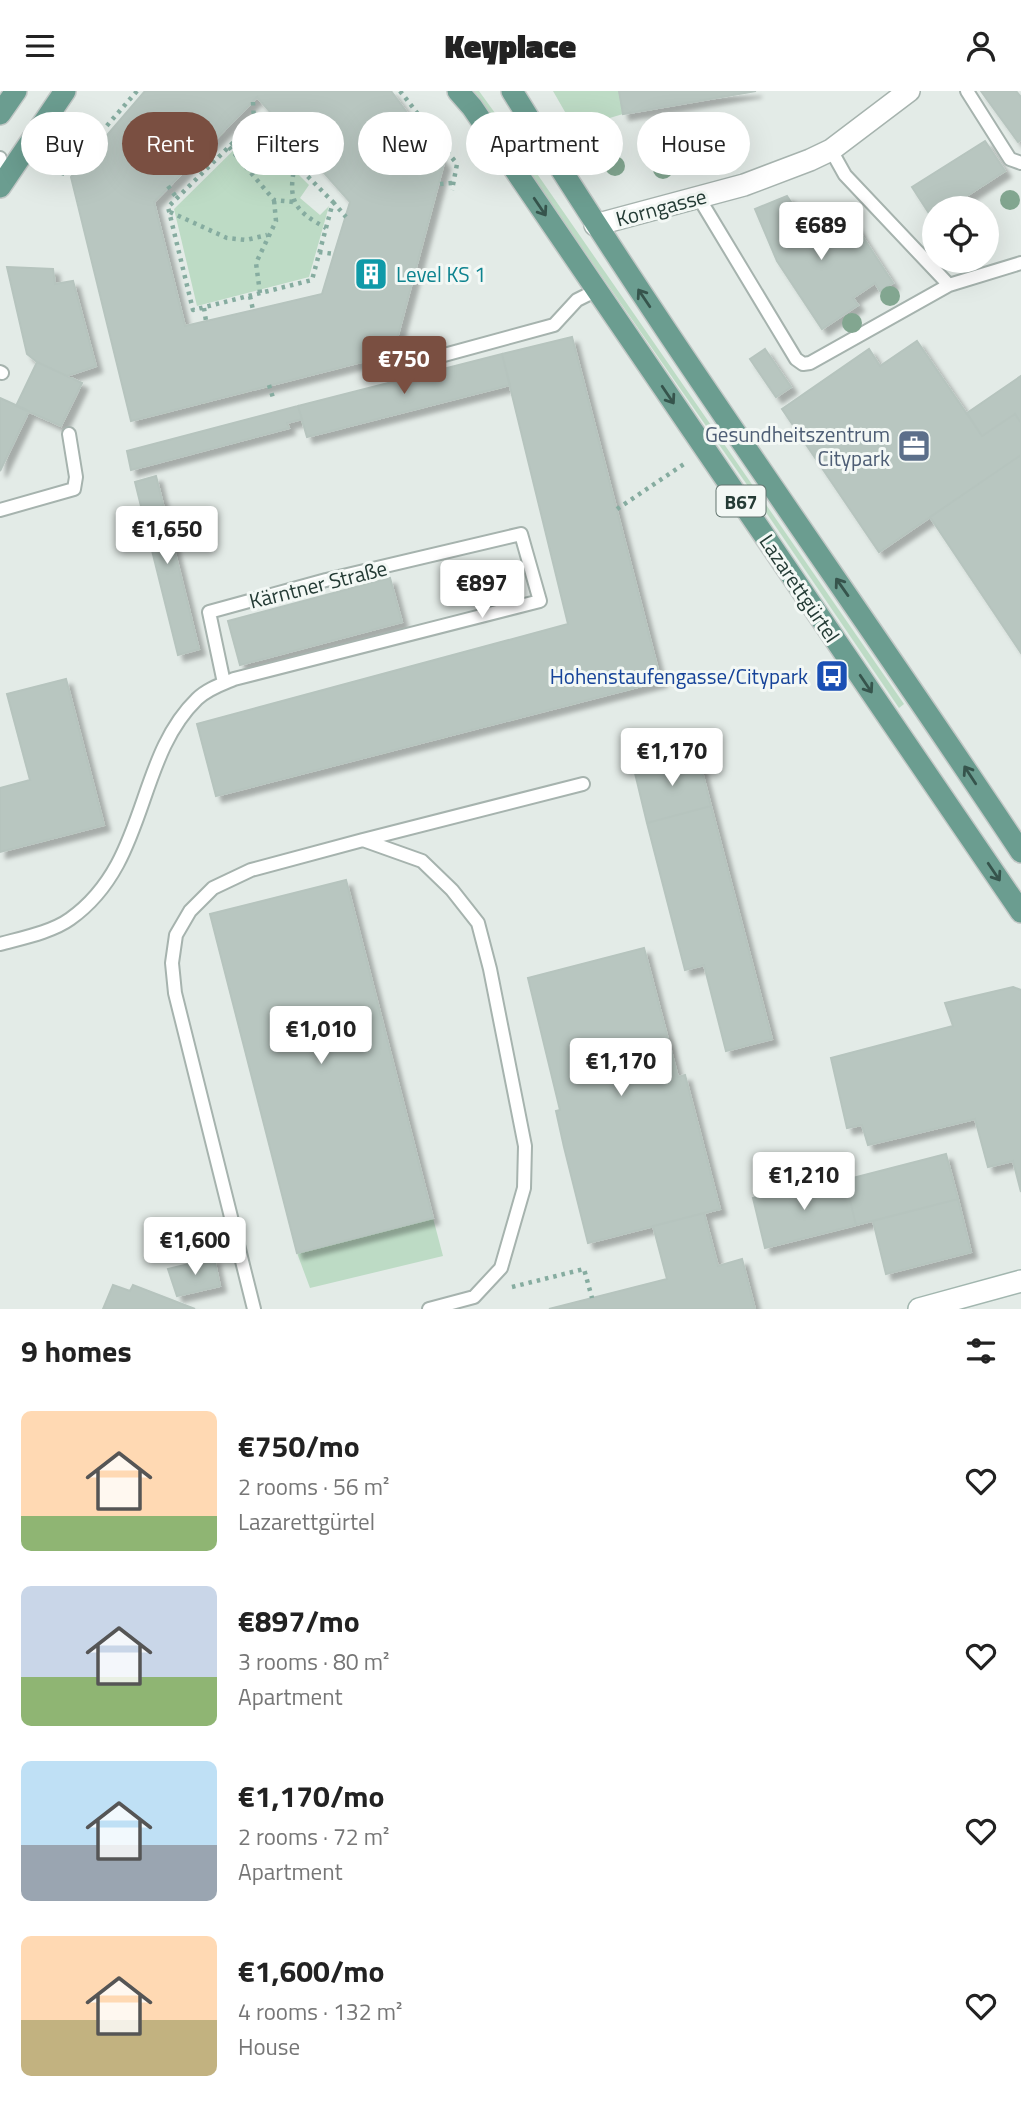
<!DOCTYPE html>
<html lang="en">
<head>
<meta charset="utf-8">
<style>
  :root { --surface:#fff; --page:#f6f6f6; --text:#222; --muted:#767676; --accent:#7a4f41 }
  body { margin:0; font-family:"Titillium Web",sans-serif; background:var(--page); color:var(--text); height:100vh; display:flex; flex-direction:column; font-size:26px; white-space:nowrap }
  * { box-sizing:border-box; margin:0 }
  p { font-size:23px; color:var(--muted) }
  .icon { flex:none; width:38px; height:38px; fill:none; stroke:currentColor; stroke-width:2; stroke-linecap:round; stroke-linejoin:round }
  .map { position:relative; height:1218px; overflow:hidden }
  .sheet { display:flex; flex-direction:column; background:var(--surface); flex:1 }
  .sheet>* { flex:none }
  .top-card { position:absolute; left:21px; top:21px; width:980px; height:63px; display:flex; gap:14px }
  .fabs { position:absolute; left:922px; top:105px; display:grid; gap:14px }
  .fabs a { display:grid; place-items:center; width:77px; height:77px; border-radius:50%; background:var(--surface); box-shadow:0 7px 28px #0002; font-size:35px }
  .price { position:absolute; translate:-50% -60px; padding:0 16px; border-radius:7px; background:#fff; color:#222; font-size:23px; line-height:46px; filter:drop-shadow(0 2px 4px #0008) }
  .price::after { content:''; position:absolute; left:50%; top:42px; width:21px; height:16px; margin-left:-10px; background:inherit; clip-path:polygon(0 0,100% 0,50% 100%) }
  .price.current { background:var(--accent); color:#fff }
  ul { padding:0; list-style:none }
  li { display:flex; align-items:center; gap:21px; height:175px; padding:0 21px }
  li span { display:grid; place-items:center; flex:none; width:196px; height:140px; border-radius:10px; color:#555 }
  li>.icon { margin-inline-start:auto }
  span .icon { width:84px; height:84px; fill:#fffc; stroke-width:1 }
  li b { font-size:30px }
  h2 { display:flex; justify-content:space-between; align-items:center; height:84px; padding:0 21px; font-size:30px }
  .chip { padding:0 24px; border-radius:32px; background:var(--surface); box-shadow:0 7px 28px #0002; font-size:24px; line-height:63px }
  .chip.current { background:var(--accent); color:#fff }
  header { display:flex; justify-content:space-between; align-items:center; height:91px; padding:0 21px; background:var(--surface); font-size:32px; font-weight:800 }
  .map>svg:first-child { display:block }
</style>
</head>
<body>
<header><svg class="icon" aria-label="menu" viewBox="0 0 24 24"><path d="M4 6h16M4 12h16M4 18h16"/></svg>Keyplace<svg class="icon" aria-label="person" viewBox="0 0 24 24"><circle cx="12" cy="8" r="4"/><path d="M4 21q1-7 8-7t8 7"/></svg></header>
<div class="map">
<svg width="1021" height="1218" viewBox="0 0 1021 1218">
  <defs>
    <filter id="shadow"><feDropShadow dx="6" dy="6" stdDeviation="2" flood-color="#0004"/></filter>
  </defs>
  <rect width="100%" height="100%" fill="#e3ebe7"/>
  <path fill="#bddbc5" d="M473 0H479L495 22 904 613 899 617 759 411Z
    M553 0H619L623 23 603 29 606 54 592 68Z
    M254 39 309 94 300 107 320 124 329 115 309 186 197 215 174 118Z
    M433 1127 443 1165 310 1197 297 1162Z"/>
  <path fill="#b8c6c0" stroke="#b6c4be" stroke-width="2" fill-rule="evenodd" filter="url(#shadow)" d="M145 0H391L444 72 393 263 131 330 71 86ZM257 6 350 111 334 163 322 203 185 235 154 111Z
    M619 0H756L623 23Z
    M981 0H1016L1021 6V49L1018 51Z
    M985 50 1005 80 948 117H934V126L932 127 912 96Z
    M787 105 819 153 853 131 893 192 880 200 875 192 853 207 858 214 822 238 777 170 755 118Z
    M7 176 53 178 55 193 73 190 96 275 67 285 37 271 27 263Z
    M572 246 661 590 216 705 197 633 568 533 502 263Z
    M917 250 982 345 1015 323 1021 332V364L879 461 782 318 869 258 880 275Z
    M765 258 791 296 776 306 750 268Z
    M502 263 510 294 307 346 298 315Z
    M37 271 82 292 61 335 16 315Z
    M1021 285V332L1015 323 982 345 967 322Z
    M0 307 29 320 0 380Z
    M298 315 302 328 287 332 289 337 131 379 127 360Z
    M1021 364V562L930 426Z
    M156 385 199 558 178 564 135 391Z
    M390 487 402 531 240 574 228 530Z
    M66 588 104 734 0 761V697L30 689 7 603Z
    M697 661 711 715 647 732 634 678Z
    M711 715 772 948 726 960 704 874 685 879 647 732Z
    M346 789 433 1127 297 1162 210 823Z
    M644 857 678 986 685 984 720 1118 588 1152 564 1056 556 1020 560 1019 528 887Z
    M1013 896 1021 899V1101L1013 1070 988 1076 975 1028 868 1054 862 1034 847 1037 831 967 953 935 945 912Z
    M946 1063 958 1108 856 1134 845 1089Z
    M844 1085 856 1134 765 1157 753 1107Z
    M958 1108 971 1161 886 1183 873 1130Z
    M704 1122 718 1175 742 1168 755 1218H549L667 1188 653 1135Z
    M214 1167 220 1195 177 1205 168 1178Z
    M113 1194 130 1200 133 1194 195 1218H103Z"/>
  <g fill="none" stroke-linecap="round" stroke-linejoin="round">
    <defs>
      <path id="lane" d="M967 0 1010 68 1021 72
        M831 59 845 84 949 194
        M0 67 5 87
        M699 107 796 268 803 273 810 272 949 194 1021 172
        M411 273 554 234 577 209 597 199
        M0 281 2 282
        M0 419 74 398 76 386 69 343
        M363 749 583 693
        M0 853C22 847 52 841 70 828 149 772 135 668 197 608 207 598 222 593 234 588L540 510 521 443 326 489 209 521 224 592
        M254 1218 175 902 172 872 176 844 190 820 213 797 251 779 363 749 422 770 452 799 478 832 490 878 525 1055 524 1097 501 1177 474 1206 429 1218"/>
      <path id="street" d="M595 134 744 94 810 69 831 59 909 0"/>
      <path id="secondary" d="M919 1218 1021 1190"/>
      <path id="primary" d="M458 0 472 16 1021 821
        M512 0C672 260 853 507 1021 761
        M0 23 16 0
        M0 96 65 0"/>
    </defs>
    <use href="#lane" stroke="#a6b3ae" stroke-width="16"/>
    <use href="#street" stroke="#a6b3ae" stroke-width="24"/>
    <use href="#secondary" stroke="#a2b6af" stroke-width="24"/>
    <use href="#primary" stroke="#c2c8c6" stroke-width="24"/>
    <path stroke="#86aca0" stroke-width="4.5" stroke-dasharray="3.5 5" stroke-linecap="butt" d="M400 0 457 73 452 99
      M253 11 254 31
      M254 31 333 111 312 189 193 219 168 116Z
      M229 56 274 109 294 111
      M206 58 215 70
      M295 74C287 110 295 120 326 137
      M53 79 65 83 137 0
      M440 93 453 92
      M168 95 177 107
      M333 111 346 126
      M170 121 227 147 246 149 267 144
      M319 161 334 163
      M260 202 256 172 276 130 274 109
      M250 205 253 219
      M204 217 206 230
      M269 294 274 310
      M617 418 687 371
      M512 1196 584 1178 592 1207"/>
    <use href="#lane" stroke="#fff" stroke-width="12"/>
    <use href="#street" stroke="#fff" stroke-width="21"/>
    <use href="#secondary" stroke="#fff" stroke-width="21"/>
    <use href="#primary" stroke="#6b9d90" stroke-width="21"/>
  </g>
  <g fill="#82a690">
    <circle cx="725" cy="57" r="10"/>
    <circle cx="615" cy="75" r="10"/>
    <circle cx="663" cy="78" r="10"/>
    <circle cx="1010" cy="109" r="10"/>
    <circle cx="890" cy="205" r="10"/>
    <circle cx="852" cy="232" r="10"/>
  </g>
  <defs><path id="oneway-shaft" d="M-6 0H5M1.5-3L5.5 0L1.5 3" fill="none" stroke-width="1.6" stroke-linecap="round" stroke-linejoin="round" transform="scale(1.75)"/></defs>
  <g stroke="#36544c">
    <use href="#oneway-shaft" transform="translate(540 116) rotate(56)"/>
    <use href="#oneway-shaft" transform="translate(644 207) rotate(-124)"/>
    <use href="#oneway-shaft" transform="translate(668 304) rotate(56)"/>
    <use href="#oneway-shaft" transform="translate(842 496) rotate(-125)"/>
    <use href="#oneway-shaft" transform="translate(866 593) rotate(56)"/>
    <use href="#oneway-shaft" transform="translate(970 684) rotate(-123)"/>
    <use href="#oneway-shaft" transform="translate(994 781) rotate(56)"/>
  </g>
  <defs>
    <symbol id="building-square" viewBox="-11 -11 22 22"><rect x="-9" y="-9" width="18" height="18" rx="4" fill="#0f9aa8" stroke="#f3f8f5"/><path d="M-4-6H4V6H1V3H-1V6H-4ZM-2.5-4.3h1.7v1.8h-1.7ZM.8-4.3h1.7v1.8H.8ZM-2.5-1h1.7V.8h-1.7ZM.8-1h1.7V.8H.8Z" fill="#fff"/></symbol>
    <symbol id="office-square" viewBox="-11 -11 22 22"><rect x="-9" y="-9" width="18" height="18" rx="4" fill="#5c6f8a" stroke="#f3f8f5"/><path d="M-6-3h4V-5.5h4V-3h4V5H-6ZM-1-4.5V-3h2v-1.5ZM-6 0V1H6V0Z" fill="#fff"/></symbol>
    <symbol id="bus-square" viewBox="-11 -11 22 22"><rect x="-9" y="-9" width="18" height="18" rx="4" fill="#1a4fb4" stroke="#f3f8f5"/><path d="M-5-6H5V4H4V6H2V4H-2V6H-4V4H-5ZM-3.5-4V0h7V-4ZM-3.5 1.2v1.5H-2V1.2ZM2 1.2v1.5H3.5V1.2Z" fill="#fff"/></symbol>
  </defs>
  <g fill-rule="evenodd">
    <use href="#building-square" x="352" y="164" width="38" height="38"/>
    <use href="#office-square" x="895" y="336" width="38" height="38"/>
    <use href="#bus-square" x="813" y="566" width="38" height="38"/>
  </g>
  <g text-anchor="middle" dominant-baseline="central" stroke-width="6" stroke-linejoin="round" paint-order="stroke">
    <rect fill="#f3f8f5" stroke="#62746f" stroke-width="2" x="716.5" y="394.5" width="49" height="31" rx="5"/>
    <g font-size="19" font-weight="bold" fill="#243b35">
      <text x="741" y="410">B67</text>
    </g>
    <g font-size="21" fill="#243b35" stroke="#f3f8f5">
      <text transform="translate(661 116) rotate(-15)">Korngasse</text>
      <text transform="translate(318 493) rotate(-14)">Kärntner Straße</text>
      <text transform="translate(800 497) rotate(56)">Lazarettgürtel</text>
    </g>
    <g font-size="21" fill="#0d838f" stroke="#f3f8f5" text-anchor="start">
      <text x="396" y="183">Level KS 1</text>
    </g>
    <g font-size="21" fill="#4e5e75" stroke="#f3f8f5" text-anchor="end">
      <text x="890" y="343">Gesundheitszentrum<tspan x="890" dy="24">Citypark</tspan></text>
    </g>
    <g font-size="21" fill="#164399" stroke="#f3f8f5" text-anchor="end">
      <text x="808" y="585">Hohenstaufengasse/Citypark</text>
    </g>
  </g>
</svg>
<div class="fabs">
<a><svg class="icon" aria-label="locate" viewBox="0 0 24 24"><circle cx="12" cy="12" r="6"/><path d="M12 2v4M12 18v4M2 12h4M18 12h4"/></svg></a>
</div>
<b class="price" style="left:821px;top:171px">€689</b>
<b class="price current" style="left:404px;top:305px">€750</b>
<b class="price" style="left:167px;top:475px">€1,650</b>
<b class="price" style="left:482px;top:529px">€897</b>
<b class="price" style="left:672px;top:697px">€1,170</b>
<b class="price" style="left:321px;top:975px">€1,010</b>
<b class="price" style="left:621px;top:1007px">€1,170</b>
<b class="price" style="left:804px;top:1121px">€1,210</b>
<b class="price" style="left:195px;top:1186px">€1,600</b>
<div class="top-card">
<a class="chip">Buy</a>
<a class="chip current">Rent</a>
<a class="chip">Filters</a>
<a class="chip">New</a>
<a class="chip">Apartment</a>
<a class="chip">House</a>
</div>
</div>
<section class="sheet">
<h2>9 homes<svg class="icon" aria-label="filters" viewBox="0 0 24 24"><path d="M4 7h16M4 17h16"/><circle cx="9" cy="7" r="2"/><circle cx="15" cy="17" r="2"/></svg></h2>
<ul>
<li><span style="background:linear-gradient(#ffd9b3 75%,#8fb573 0)"><svg class="icon" aria-label="home" viewBox="0 0 24 24"><path d="M3 11l9-7 9 7M6 9v11h12V9"/></svg></span><div><b>€750/mo</b><p>2 rooms · 56 m²</p><p>Lazarettgürtel</p></div><svg class="icon" aria-label="heart" viewBox="0 0 24 24"><path d="M12 20l-8-8c-3-5 5-10 8-4 3-6 11-1 8 4z"/></svg></li>
<li><span style="background:linear-gradient(#c9d6e8 65%,#8fb573 0)"><svg class="icon" aria-label="home" viewBox="0 0 24 24"><path d="M3 11l9-7 9 7M6 9v11h12V9"/></svg></span><div><b>€897/mo</b><p>3 rooms · 80 m²</p><p>Apartment</p></div><svg class="icon" aria-label="heart" viewBox="0 0 24 24"><path d="M12 20l-8-8c-3-5 5-10 8-4 3-6 11-1 8 4z"/></svg></li>
<li><span style="background:linear-gradient(#bfe0f5 60%,#9aa5b1 0)"><svg class="icon" aria-label="home" viewBox="0 0 24 24"><path d="M3 11l9-7 9 7M6 9v11h12V9"/></svg></span><div><b>€1,170/mo</b><p>2 rooms · 72 m²</p><p>Apartment</p></div><svg class="icon" aria-label="heart" viewBox="0 0 24 24"><path d="M12 20l-8-8c-3-5 5-10 8-4 3-6 11-1 8 4z"/></svg></li>
<li><span style="background:linear-gradient(#ffd9b3 60%,#c2b280 0)"><svg class="icon" aria-label="home" viewBox="0 0 24 24"><path d="M3 11l9-7 9 7M6 9v11h12V9"/></svg></span><div><b>€1,600/mo</b><p>4 rooms · 132 m²</p><p>House</p></div><svg class="icon" aria-label="heart" viewBox="0 0 24 24"><path d="M12 20l-8-8c-3-5 5-10 8-4 3-6 11-1 8 4z"/></svg></li>
</ul>
</section>
</body>
</html>
